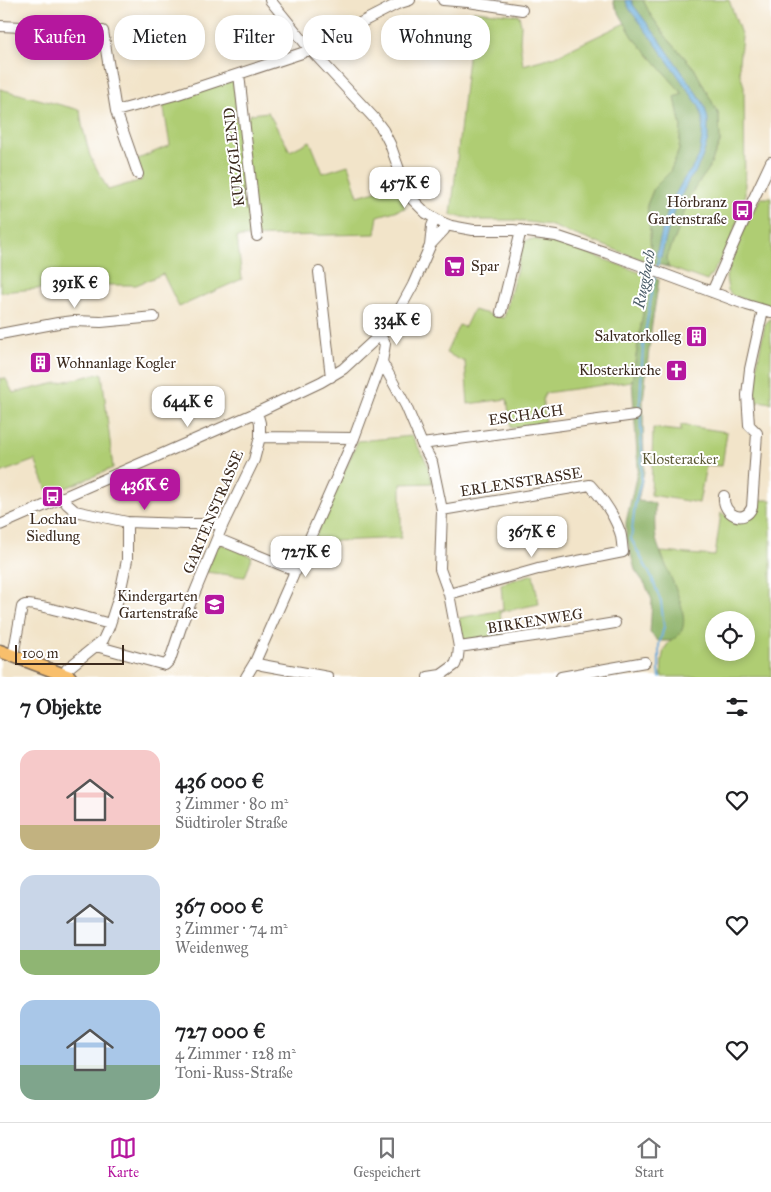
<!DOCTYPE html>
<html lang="de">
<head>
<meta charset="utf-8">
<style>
  :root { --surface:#fff; --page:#f2f2f2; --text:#202124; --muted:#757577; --line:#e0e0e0; --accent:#b5179e }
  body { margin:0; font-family:"IM FELL Great Primer",serif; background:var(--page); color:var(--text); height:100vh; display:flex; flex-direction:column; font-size:19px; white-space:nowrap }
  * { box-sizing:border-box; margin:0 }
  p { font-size:16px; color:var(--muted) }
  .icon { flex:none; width:28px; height:28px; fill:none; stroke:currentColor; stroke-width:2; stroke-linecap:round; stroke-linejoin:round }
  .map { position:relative; height:677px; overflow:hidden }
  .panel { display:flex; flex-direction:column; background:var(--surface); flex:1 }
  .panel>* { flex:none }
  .hud { position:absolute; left:15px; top:15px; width:500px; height:45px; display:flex; gap:10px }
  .tools { position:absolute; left:705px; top:611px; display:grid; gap:10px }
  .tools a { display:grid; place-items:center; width:50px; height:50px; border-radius:50%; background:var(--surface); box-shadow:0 2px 8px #0003; font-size:25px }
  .scale { position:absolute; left:15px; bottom:12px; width:109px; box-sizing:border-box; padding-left:5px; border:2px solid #3b2a1e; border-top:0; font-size:14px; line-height:18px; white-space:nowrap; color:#3b2a1e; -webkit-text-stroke:4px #fff; paint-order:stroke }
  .price { position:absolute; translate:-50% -42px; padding:0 11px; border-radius:10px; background:#fff; color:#222; font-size:16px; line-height:32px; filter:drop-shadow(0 1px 2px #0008) }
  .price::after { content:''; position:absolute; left:50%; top:30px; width:15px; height:11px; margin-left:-8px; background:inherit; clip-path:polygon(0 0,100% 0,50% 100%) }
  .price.current { background:var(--accent); color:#fff }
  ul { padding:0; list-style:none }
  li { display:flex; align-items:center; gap:15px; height:125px; padding:0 20px }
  li span { display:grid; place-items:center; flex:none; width:140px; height:100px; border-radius:15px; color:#555 }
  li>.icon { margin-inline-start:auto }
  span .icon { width:60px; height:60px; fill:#fffc; stroke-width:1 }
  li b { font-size:21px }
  h2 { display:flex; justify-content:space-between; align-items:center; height:60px; padding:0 20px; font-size:21px }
  .tag { padding:0 18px; border-radius:20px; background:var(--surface); box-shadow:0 2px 8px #0003; font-size:18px; line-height:45px }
  .tag.current { background:var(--accent); color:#fff }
  .menu { display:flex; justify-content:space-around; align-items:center; height:70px; border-top:1px solid var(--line); background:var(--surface); font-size:14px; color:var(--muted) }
  .menu a { display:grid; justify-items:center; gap:2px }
  .menu .current { color:var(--accent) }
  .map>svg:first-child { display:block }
</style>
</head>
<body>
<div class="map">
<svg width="771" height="677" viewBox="0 0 771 677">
  <rect width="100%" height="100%" fill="#fff"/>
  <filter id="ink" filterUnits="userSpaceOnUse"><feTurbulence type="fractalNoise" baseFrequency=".02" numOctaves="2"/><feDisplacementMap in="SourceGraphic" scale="10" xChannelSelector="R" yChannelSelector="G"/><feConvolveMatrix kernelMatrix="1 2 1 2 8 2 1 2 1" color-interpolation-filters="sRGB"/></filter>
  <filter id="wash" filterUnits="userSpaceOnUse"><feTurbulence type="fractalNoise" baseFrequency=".0096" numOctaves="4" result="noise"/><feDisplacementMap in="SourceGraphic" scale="20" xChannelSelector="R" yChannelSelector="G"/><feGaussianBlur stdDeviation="1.12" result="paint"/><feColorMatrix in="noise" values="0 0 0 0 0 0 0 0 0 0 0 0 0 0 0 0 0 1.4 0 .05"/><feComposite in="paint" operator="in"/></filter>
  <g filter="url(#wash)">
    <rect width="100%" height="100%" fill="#f2e4c9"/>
    <path fill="#afcd73" stroke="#757c48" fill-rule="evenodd" d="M643 0H729L742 37 739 62 740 74 744 86 745 198C739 211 737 225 731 239 724 254 716 268 707 281L668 267 667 257 680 226 689 196 708 170 720 143 719 115 694 68 667 38 650 14Z
      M473 11 519 15 521 25 520 42 523 65 556 56 625 23 633 37 683 94 675 97 681 127 679 150 670 172 654 188 647 205 650 231 651 263 549 225 514 220H481L451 215Z
      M235 79 237 105 235 120 243 125 251 114 268 112 290 151 310 141 323 173 348 165 358 196 396 185 405 208 378 216 375 234 237 237 242 279 179 307 163 274 136 285H84L0 292V89L80 110 82 125 90 156 108 190 142 180 136 160 170 145 163 103Z
      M761 198H771V307L762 306 732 295 728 290 726 277 743 231Z
      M533 239 566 245 649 276 632 381 545 393 543 399 545 423 511 428 507 399 468 404 465 362 446 353 459 325 465 327 473 310 504 318 524 241Z
      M771 318V403L759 401 757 404 753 403V386L765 324Z
      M102 373 113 468 49 495 35 460 0 473V378L6 379 13 393Z
      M681 425 727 432 722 466 706 465 699 503 651 495 653 428 681 431Z
      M412 436 427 463 432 483 401 484V538L313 542 358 441Z
      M758 500H771V677H662C661 665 661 648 671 641L666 567 661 552 715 556 721 513 729 517 756 508ZM714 620H746V652H714Z
      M222 544 252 557 245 577 206 572 217 546Z
      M533 574 539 604 500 612 504 640 462 642 459 618 503 610 501 584Z"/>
    <path fill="#8bb065" stroke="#636d42" d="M613 0H643L650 14 667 38 694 68 719 115 720 142 708 170 689 196 680 226 667 257 668 267 651 263 650 231 647 205 654 188 670 172 679 150 681 127 675 97 683 94 633 37 615 6Z
      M649 276 659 280 652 324 643 401 644 471 638 501 650 502 655 504C655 516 654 528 656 539 661 561 691 610 682 630 680 635 675 638 671 641H658L650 633 652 600 645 584 635 570 626 536V522L638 468 632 381Z"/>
    <path fill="#62a9d8" stroke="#4e6a7b" d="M625 0H631L634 6 662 43 704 104 708 119V140L702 158 695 173 689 180 678 202 671 219 661 257 656 256 664 222 672 200 685 177 691 170 699 156 702 137 703 121 699 106 657 46 630 10Z"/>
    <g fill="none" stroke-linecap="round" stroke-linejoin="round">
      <path stroke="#62a9d8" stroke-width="2" d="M657 267 659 255
        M655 274 643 346 640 403 642 457 641 481 635 504 631 539 652 578 661 602 664 627 659 645V670L660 677"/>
    </g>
  </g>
  <g filter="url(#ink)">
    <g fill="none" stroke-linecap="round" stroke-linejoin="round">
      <defs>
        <path id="minor" d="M270 0 309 48 374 118 383 130 390 144 402 178 407 190 412 199 426 213 441 222 451 226 473 230H513L556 236 607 253 747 305 771 312
          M443 0 468 2 522 10
          M0 26 66 29
          M103 31 116 111 138 174
          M239 74 257 236
          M116 111 175 95 302 53 397 4 410 0
          M430 245 444 230 446 224
          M319 272 331 377
          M712 292 754 198 771 162
          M501 312 521 230
          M0 334 58 323 74 321 101 322 154 317
          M382 362 406 406 422 444 432 462 442 510 440 569 449 594 459 647 458 657 455 665 441 675 428 677
          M260 437 354 438
          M422 444 635 415
          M724 496C722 515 745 525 752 507L757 433 749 425 747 395 750 369 763 310
          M62 497 67 504 75 511 127 522 185 524H223
          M442 510 590 485C602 498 614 515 620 532 622 538 622 546 623 552L538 569 449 594
          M0 525 260 411 321 382 343 369 380 335 401 307 413 285 430 246 432 226 435 219
          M218 539 296 571
          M96 646 165 665 170 660 183 621 223 524 254 460 260 437V423L257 412
          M459 647 555 633 615 623
          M13 656 22 607C23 606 24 605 25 605 31 602 99 621 110 624
          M255 662 262 665 328 677
          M65 675 67 669 103 640 109 627 120 593 127 560V522
          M246 677 255 662 354 438 382 362 385 344 380 335
          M561 677 645 662"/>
        <path id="major" d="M0 651 70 677"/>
      </defs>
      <use href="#minor" stroke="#7b6b5a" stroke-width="12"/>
      <use href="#major" stroke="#7b6b5a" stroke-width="15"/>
      <use href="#minor" stroke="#fff" stroke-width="10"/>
      <use href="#major" stroke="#f8bf6c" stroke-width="12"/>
    </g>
  </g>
  <defs>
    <symbol id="bus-square" viewBox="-11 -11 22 22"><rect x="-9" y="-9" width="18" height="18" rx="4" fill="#b5179e" stroke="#fff"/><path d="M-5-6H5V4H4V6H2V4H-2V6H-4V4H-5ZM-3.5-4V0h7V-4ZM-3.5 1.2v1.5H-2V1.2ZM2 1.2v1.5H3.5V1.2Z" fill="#fff"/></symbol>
    <symbol id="supermarket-square" viewBox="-11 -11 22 22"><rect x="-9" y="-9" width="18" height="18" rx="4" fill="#b5179e" stroke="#fff"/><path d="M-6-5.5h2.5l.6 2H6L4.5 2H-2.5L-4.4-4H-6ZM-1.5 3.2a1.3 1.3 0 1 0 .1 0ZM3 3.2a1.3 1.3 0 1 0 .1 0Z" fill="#fff"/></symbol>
    <symbol id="building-square" viewBox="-11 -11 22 22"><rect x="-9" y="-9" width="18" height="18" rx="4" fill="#b5179e" stroke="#fff"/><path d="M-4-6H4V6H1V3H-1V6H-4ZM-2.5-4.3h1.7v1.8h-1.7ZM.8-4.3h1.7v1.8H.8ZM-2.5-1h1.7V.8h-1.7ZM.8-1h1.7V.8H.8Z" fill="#fff"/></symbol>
    <symbol id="church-square" viewBox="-11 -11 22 22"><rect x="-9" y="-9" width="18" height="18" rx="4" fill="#b5179e" stroke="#fff"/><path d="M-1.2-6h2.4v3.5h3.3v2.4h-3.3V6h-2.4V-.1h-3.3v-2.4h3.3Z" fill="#fff"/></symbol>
    <symbol id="school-square" viewBox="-11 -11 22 22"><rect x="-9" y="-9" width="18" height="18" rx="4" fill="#b5179e" stroke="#fff"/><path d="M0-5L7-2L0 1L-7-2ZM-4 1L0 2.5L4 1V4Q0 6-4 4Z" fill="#fff"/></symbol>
  </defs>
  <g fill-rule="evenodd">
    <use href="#bus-square" x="730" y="198" width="25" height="25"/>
    <use href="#supermarket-square" x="442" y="254" width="25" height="25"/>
    <use href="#building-square" x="684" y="324" width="25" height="25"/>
    <use href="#building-square" x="28" y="350" width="25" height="25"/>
    <use href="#church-square" x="664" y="358" width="25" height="25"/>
    <use href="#bus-square" x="40" y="484" width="25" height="25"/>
    <use href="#school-square" x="202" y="592" width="25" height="25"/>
  </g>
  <g text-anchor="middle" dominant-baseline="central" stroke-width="4" stroke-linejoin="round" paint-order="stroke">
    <g font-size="15" fill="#3b2a1e" stroke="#fff">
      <text transform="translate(234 157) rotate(-96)">KURZGLEND</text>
      <text transform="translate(526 415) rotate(-8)">ESCHACH</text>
      <text transform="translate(521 482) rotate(-9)">ERLENSTRASSE</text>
      <text transform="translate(213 512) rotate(-67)">GARTENSTRASSE</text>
      <text transform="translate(535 621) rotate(-9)">BIRKENWEG</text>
    </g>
    <g font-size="15" fill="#3b2a1e" stroke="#fff" text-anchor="end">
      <text x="727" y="202">Hörbranz<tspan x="727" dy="17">Gartenstraße</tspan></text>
      <text x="471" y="266" text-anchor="start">Spar</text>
      <text x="681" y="336">Salvatorkolleg</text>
      <text x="56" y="363" text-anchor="start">Wohnanlage Kogler</text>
      <text x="661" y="370">Klosterkirche</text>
      <text x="53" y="519" text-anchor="middle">Lochau<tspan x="53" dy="17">Siedlung</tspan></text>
      <text x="198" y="596">Kindergarten<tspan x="198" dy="17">Gartenstraße</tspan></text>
    </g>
    <g font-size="15" fill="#5e5b38" stroke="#fff">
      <text x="680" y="459">Klosteracker</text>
    </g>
    <g font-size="16" font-style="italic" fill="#4b5d68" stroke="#fff">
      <text transform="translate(644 279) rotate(-79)">Ruggbach</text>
    </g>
  </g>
</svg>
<div class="tools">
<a><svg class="icon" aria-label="locate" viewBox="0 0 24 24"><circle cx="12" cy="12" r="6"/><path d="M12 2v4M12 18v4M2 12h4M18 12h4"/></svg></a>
</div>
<div class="scale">100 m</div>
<b class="price" style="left:405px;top:209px">457K €</b>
<b class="price" style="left:75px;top:309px">391K €</b>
<b class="price" style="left:397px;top:346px">334K €</b>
<b class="price" style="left:188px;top:428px">644K €</b>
<b class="price current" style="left:145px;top:511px">436K €</b>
<b class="price" style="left:532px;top:558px">367K €</b>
<b class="price" style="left:306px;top:578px">727K €</b>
<div class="hud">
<a class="tag current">Kaufen</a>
<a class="tag">Mieten</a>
<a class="tag">Filter</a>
<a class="tag">Neu</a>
<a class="tag">Wohnung</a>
</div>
</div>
<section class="panel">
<h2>7 Objekte<svg class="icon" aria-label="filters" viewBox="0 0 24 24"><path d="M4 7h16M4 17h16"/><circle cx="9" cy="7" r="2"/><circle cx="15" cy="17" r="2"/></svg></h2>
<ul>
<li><span style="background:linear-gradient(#f6c9c9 75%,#c2b280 0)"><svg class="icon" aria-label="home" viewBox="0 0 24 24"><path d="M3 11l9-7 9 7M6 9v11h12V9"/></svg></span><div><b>436 000 €</b><p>3 Zimmer · 80 m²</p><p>Südtiroler Straße</p></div><svg class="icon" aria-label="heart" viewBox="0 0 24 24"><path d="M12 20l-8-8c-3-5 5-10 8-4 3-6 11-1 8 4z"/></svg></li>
<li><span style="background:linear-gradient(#c9d6e8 75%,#8fb573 0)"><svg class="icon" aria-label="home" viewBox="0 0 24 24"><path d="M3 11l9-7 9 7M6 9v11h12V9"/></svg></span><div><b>367 000 €</b><p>3 Zimmer · 74 m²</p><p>Weidenweg</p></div><svg class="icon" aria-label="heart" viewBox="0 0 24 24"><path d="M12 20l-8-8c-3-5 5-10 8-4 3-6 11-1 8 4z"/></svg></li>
<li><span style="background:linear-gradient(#a9c7e8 65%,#7fa58c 0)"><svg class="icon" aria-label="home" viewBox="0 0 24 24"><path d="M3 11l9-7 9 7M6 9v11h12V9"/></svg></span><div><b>727 000 €</b><p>4 Zimmer · 128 m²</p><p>Toni-Russ-Straße</p></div><svg class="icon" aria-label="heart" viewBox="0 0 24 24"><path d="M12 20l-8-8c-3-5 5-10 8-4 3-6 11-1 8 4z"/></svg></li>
</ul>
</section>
<nav class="menu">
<a class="current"><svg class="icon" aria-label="map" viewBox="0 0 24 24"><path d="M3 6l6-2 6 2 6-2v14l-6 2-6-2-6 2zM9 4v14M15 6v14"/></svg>Karte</a>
<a><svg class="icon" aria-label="saved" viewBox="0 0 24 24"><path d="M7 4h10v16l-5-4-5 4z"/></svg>Gespeichert</a>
<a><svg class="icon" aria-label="home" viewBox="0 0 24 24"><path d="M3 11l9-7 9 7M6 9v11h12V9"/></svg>Start</a>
</nav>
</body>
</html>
